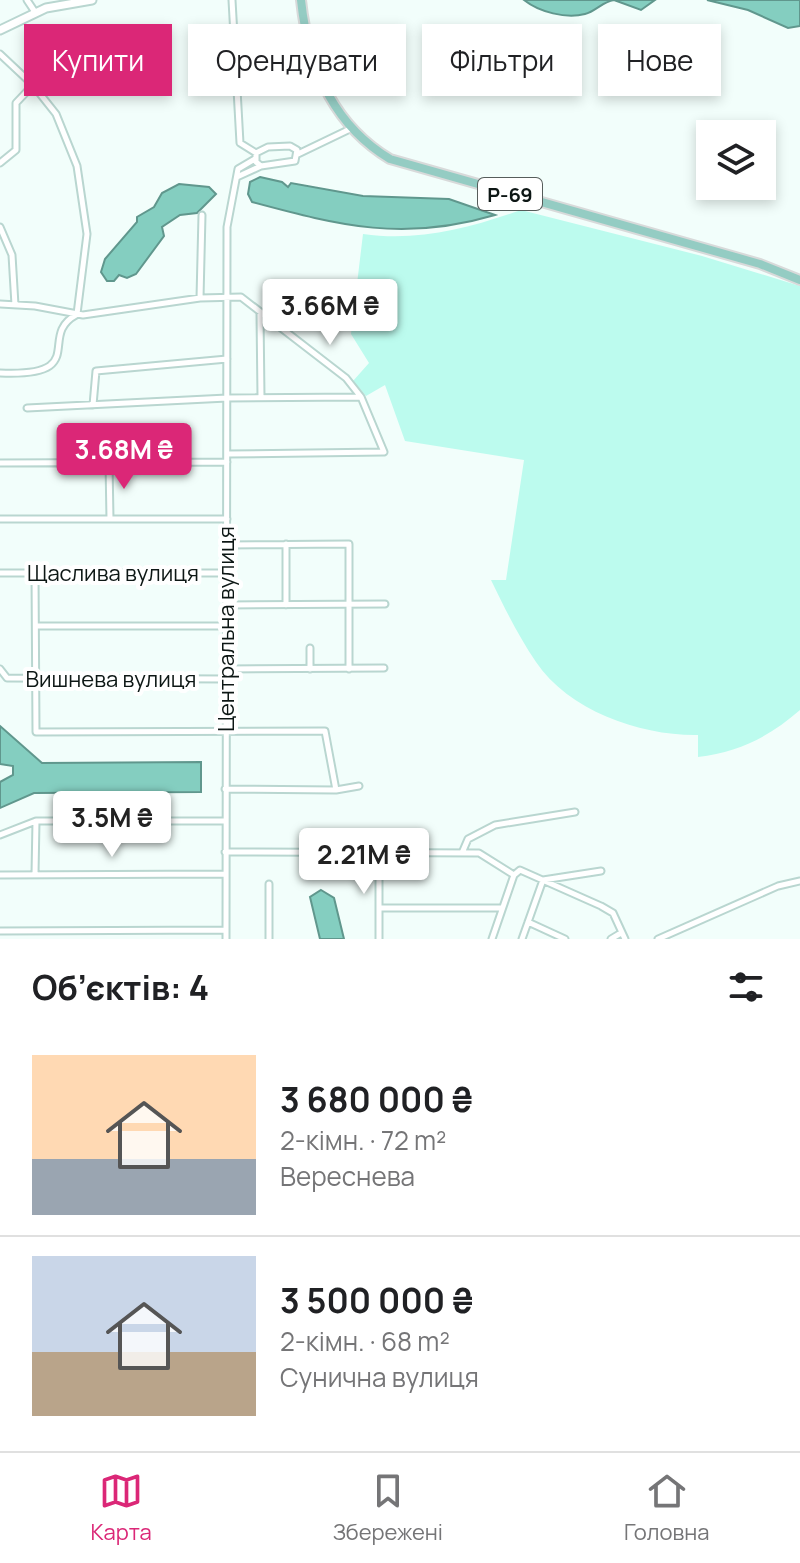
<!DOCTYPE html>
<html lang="uk">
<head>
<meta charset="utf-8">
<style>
  :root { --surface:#fff; --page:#f6f6f6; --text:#202124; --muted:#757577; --line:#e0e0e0; --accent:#db2777 }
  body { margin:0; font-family:Manrope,sans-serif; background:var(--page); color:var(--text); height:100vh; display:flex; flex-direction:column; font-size:30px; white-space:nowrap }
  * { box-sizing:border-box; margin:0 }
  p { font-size:26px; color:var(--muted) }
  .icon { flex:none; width:44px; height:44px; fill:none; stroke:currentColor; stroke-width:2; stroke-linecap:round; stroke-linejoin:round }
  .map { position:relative; height:939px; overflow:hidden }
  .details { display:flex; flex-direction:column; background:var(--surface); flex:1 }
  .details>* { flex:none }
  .hud { position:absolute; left:24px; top:24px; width:752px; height:72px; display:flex; gap:16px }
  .tools { position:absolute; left:696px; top:120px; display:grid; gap:16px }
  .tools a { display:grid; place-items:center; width:80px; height:80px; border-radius:0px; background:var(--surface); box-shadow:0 4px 12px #0003; font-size:40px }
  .price { position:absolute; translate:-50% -68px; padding:0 18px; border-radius:8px; background:#fff; color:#222; font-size:26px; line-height:52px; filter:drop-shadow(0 2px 4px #0008) }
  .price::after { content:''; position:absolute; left:50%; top:48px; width:24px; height:18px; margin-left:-12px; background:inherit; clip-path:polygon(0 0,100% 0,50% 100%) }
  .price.on { background:var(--accent); color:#fff }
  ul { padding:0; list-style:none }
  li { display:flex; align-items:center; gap:24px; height:200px; padding:0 32px }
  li+li { border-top:2px solid var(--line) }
  li span { display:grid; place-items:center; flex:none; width:224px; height:160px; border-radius:0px; color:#555 }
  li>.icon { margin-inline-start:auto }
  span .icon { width:96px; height:96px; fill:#fffc; stroke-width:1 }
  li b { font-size:34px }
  h2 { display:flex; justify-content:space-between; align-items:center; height:96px; padding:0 32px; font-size:34px }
  .pill { padding:0 28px; border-radius:0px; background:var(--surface); box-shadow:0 4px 12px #0003; font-size:28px; line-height:72px }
  .pill.on { background:var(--accent); color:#fff }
  .tabs { display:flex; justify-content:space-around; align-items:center; height:112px; border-top:2px solid var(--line); background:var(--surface); font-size:22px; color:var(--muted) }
  .tabs a { display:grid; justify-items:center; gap:4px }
  .tabs .on { color:var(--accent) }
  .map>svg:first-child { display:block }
</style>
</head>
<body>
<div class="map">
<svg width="800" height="939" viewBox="0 0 800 939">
  <rect width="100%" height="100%" fill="#f2fefb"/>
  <path fill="#bcfbee" d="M521 210 702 256 800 286V710C769 737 739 752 698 757V735C641 736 569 711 536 662 519 637 504 607 491 580H506L524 460 405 441 385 385 366 396 353 381 369 363 351 334 363 234C418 242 469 228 521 210Z"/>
  <path fill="#84cec0" stroke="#60978d" stroke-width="2" d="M524 0H655L641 10 614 0C602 2 596 11 585 14 566 19 539 12 524 0Z
    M707 0H800V26L788 28 748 10Z
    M260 177 282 182 288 187 291 183 363 196 449 199 495 215C404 242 341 226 252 202L248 194 250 182Z
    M179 184 209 187 216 194 197 213 180 215 162 227 164 236 136 274 127 278 119 275 114 281H107L101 272 105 259 137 222V217L154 207 162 193Z
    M0 726 42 763 201 762V792L34 793 0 808V782L13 775V766L0 764Z
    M321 890 334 898 344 939H320L310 897Z"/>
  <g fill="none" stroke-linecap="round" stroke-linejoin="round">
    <defs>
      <path id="street" d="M27 0 35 12
        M232 0 240 143 256 153
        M0 54 33 85 56 114 77 166 87 234 77 314
        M290 146 297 150 295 161 261 166 256 162V153L268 147Z
        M298 154 350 129
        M0 163 16 150V103L33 85
        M237 177 261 166
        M0 227 12 255 15 305
        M200 298 202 215
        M0 304 35 306 83 315 200 298 241 297 346 378 361 397 384 452 227 454
        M260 314 261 397
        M0 373C91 377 37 336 76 315
        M93 405 96 371 227 359
        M27 408 227 398 360 397
        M0 463 227 462
        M109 463 110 519
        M0 519H227
        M286 544V605
        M226 545 349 544V669
        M0 573H226
        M35 573 36 732 325 731 336 790
        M227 605 385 604
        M36 626H227
        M310 648V669
        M0 669 7 678 226 679
        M227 669 384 668
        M225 789 336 790 359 786
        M0 835 36 821H225
        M225 852 479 853 514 875
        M379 852V939
        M462 853 468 839 495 825 575 812
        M35 874 36 821
        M0 875 225 874
        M514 875 520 870 601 906 613 913 625 939
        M379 908H502
        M528 922 565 939
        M0 931 226 930
        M226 939 227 227 238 169 255 159
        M269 939V884
        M492 939 514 875
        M522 939 543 880 601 871
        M611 939 621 933
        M658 939 778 886 800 881"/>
      <path id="secondary" d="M0 30 46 8 92 0"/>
      <path id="primary" d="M301 0C308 66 332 124 390 159L760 264 800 280"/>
    </defs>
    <use href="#street" stroke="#b9d6d0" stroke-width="9"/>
    <use href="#secondary" stroke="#b9d6d0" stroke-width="11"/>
    <use href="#primary" stroke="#d8dada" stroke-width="12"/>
    <use href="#street" stroke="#fff" stroke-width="5"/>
    <use href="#secondary" stroke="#fff" stroke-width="7"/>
    <use href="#primary" stroke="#94ccc3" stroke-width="8"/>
  </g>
  <g text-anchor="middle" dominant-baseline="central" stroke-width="8" stroke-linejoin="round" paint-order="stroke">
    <rect fill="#fff" stroke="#565d5b" stroke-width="2" x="478" y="178" width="64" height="32" rx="6"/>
    <g font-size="20" font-weight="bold" fill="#0d1715">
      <text x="510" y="194">Р-69</text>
    </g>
    <g font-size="22" fill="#0d1715" stroke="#fff">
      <text x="113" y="573">Щаслива вулиця</text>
      <text transform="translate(226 629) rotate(-90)">Центральна вулиця</text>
      <text x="111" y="679">Вишнева вулиця</text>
    </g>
  </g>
</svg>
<div class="tools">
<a><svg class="icon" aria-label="layers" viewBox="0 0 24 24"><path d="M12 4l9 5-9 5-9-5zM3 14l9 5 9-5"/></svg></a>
</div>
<b class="price" style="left:330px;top:347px">3.66M ₴</b>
<b class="price on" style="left:124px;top:491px">3.68M ₴</b>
<b class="price" style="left:112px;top:859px">3.5M ₴</b>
<b class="price" style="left:364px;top:896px">2.21M ₴</b>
<div class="hud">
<a class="pill on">Купити</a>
<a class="pill">Орендувати</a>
<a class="pill">Фільтри</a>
<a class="pill">Нове</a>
</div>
</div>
<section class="details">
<h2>Об’єктів: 4<svg class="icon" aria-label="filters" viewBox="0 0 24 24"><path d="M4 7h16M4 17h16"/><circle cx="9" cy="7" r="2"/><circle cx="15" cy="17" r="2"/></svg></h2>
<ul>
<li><span style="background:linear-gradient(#ffd9b3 65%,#9aa5b1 0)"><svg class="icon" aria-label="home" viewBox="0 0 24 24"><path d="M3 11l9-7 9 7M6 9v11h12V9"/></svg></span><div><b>3 680 000 ₴</b><p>2-кімн. · 72 m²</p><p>Вереснева</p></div></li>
<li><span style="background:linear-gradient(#c9d6e8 60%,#b9a48a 0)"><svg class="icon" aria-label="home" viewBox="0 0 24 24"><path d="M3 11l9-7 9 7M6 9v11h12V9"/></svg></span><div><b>3 500 000 ₴</b><p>2-кімн. · 68 m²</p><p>Сунична вулиця</p></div></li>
</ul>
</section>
<nav class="tabs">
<a class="on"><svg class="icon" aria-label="map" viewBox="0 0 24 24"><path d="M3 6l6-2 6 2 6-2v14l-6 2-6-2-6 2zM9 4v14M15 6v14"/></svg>Карта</a>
<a><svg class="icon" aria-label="saved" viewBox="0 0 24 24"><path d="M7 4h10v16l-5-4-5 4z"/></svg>Збережені</a>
<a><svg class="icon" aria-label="home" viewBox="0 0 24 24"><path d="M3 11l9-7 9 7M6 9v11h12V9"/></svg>Головна</a>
</nav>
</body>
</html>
